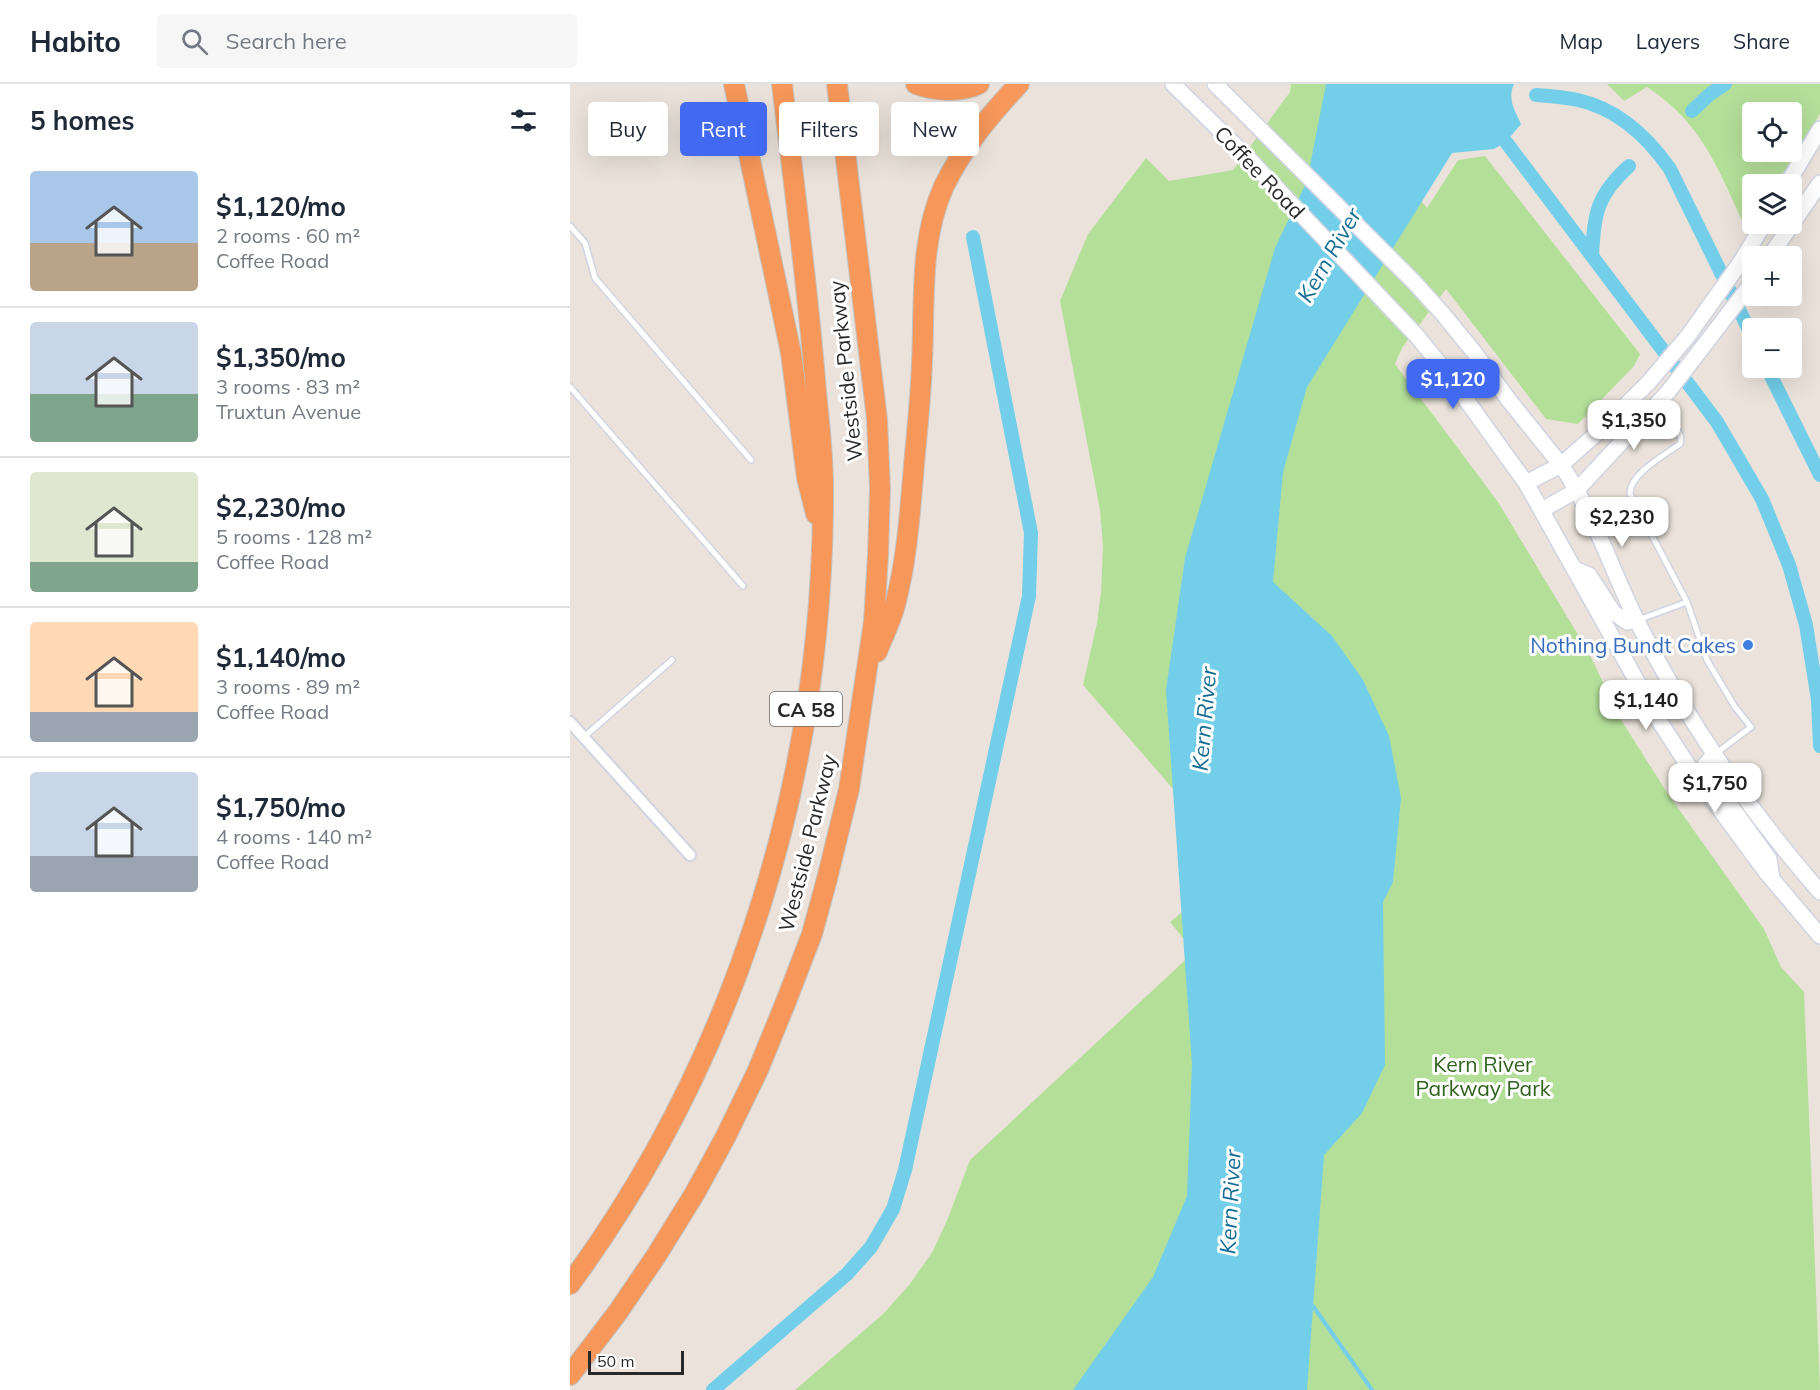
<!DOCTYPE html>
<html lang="en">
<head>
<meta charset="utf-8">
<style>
  :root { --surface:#fff; --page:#f6f6f7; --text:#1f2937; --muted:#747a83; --line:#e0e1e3; --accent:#4169f2 }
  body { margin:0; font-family:Mulish,sans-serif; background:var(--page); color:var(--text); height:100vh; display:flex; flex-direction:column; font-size:22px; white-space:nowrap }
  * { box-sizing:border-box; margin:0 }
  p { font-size:20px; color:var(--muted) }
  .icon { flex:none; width:33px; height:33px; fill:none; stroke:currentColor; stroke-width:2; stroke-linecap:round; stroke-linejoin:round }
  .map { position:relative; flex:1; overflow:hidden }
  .sheet { display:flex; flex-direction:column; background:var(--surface); width:570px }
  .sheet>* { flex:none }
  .guide { position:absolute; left:18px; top:18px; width:570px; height:54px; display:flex; gap:12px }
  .controls { position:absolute; left:1172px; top:18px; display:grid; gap:12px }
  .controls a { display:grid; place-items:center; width:60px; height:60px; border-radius:6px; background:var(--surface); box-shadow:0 6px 24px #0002; font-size:30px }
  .scale { position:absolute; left:18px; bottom:15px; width:96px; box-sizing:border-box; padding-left:6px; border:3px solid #292929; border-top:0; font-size:16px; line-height:21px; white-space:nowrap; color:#292929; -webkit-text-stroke:4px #fff; paint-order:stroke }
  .price { position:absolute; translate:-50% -51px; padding:0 14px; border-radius:12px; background:#fff; color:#222; font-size:20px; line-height:39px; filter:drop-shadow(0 2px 3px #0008) }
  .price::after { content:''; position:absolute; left:50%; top:36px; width:18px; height:14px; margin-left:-9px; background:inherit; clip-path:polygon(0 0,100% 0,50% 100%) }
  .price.current { background:var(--accent); color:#fff }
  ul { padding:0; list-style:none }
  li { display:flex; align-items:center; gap:18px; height:150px; padding:0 30px }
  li+li { border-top:2px solid var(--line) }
  li span { display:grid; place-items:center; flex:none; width:168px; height:120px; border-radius:6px; color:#555 }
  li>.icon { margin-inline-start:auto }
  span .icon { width:72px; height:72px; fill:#fffc; stroke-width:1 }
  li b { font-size:26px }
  h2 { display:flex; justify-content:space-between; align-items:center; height:72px; padding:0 30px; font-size:26px }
  .chip { padding:0 21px; border-radius:6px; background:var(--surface); box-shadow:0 6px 24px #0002; font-size:21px; line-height:54px }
  .chip.current { background:var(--accent); color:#fff }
  header { display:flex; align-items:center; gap:36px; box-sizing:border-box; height:84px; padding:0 30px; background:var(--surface); border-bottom:2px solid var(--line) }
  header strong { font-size:28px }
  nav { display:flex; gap:33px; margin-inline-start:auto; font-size:21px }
  .search { width:420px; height:54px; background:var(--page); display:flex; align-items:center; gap:15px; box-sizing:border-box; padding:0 21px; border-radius:6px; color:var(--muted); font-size:22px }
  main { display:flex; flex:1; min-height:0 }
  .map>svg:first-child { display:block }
</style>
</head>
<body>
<header>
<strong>Habito</strong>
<div class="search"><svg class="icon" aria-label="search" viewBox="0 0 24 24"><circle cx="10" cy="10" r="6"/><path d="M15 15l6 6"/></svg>Search here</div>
<nav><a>Map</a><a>Layers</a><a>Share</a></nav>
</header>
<main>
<section class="sheet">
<h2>5 homes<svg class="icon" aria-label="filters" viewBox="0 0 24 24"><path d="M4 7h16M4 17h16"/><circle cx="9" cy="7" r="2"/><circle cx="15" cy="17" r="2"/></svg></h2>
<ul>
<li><span style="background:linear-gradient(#a9c7e8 60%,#b9a48a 0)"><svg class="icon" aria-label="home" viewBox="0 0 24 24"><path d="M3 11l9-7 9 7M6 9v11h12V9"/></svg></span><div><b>$1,120/mo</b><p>2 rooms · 60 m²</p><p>Coffee Road</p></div></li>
<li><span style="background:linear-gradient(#c9d6e8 60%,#7fa58c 0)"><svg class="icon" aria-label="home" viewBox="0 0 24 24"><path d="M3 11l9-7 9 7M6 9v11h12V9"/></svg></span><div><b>$1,350/mo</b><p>3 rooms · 83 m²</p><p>Truxtun Avenue</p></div></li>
<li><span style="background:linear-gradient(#dfe7d0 75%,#7fa58c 0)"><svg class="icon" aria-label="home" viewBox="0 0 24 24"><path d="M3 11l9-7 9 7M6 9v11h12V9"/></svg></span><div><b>$2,230/mo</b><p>5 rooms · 128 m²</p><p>Coffee Road</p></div></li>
<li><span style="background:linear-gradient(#ffd9b3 75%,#9aa5b1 0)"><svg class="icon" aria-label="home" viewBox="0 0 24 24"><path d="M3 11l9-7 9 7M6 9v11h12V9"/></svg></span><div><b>$1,140/mo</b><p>3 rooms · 89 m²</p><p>Coffee Road</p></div></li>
<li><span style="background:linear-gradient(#c9d6e8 70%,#9aa5b1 0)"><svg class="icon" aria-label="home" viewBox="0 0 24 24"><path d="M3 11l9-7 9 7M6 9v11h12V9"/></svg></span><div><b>$1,750/mo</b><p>4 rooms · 140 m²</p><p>Coffee Road</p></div></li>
</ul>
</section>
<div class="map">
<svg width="1250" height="1306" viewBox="0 0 1250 1306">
  <rect width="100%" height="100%" fill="#ebe3db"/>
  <path fill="#b4df99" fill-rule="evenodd" d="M721 0H756L857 124 888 76 915 72 1070 270 1064 282 1008 340 976 335 876 205 832 264 825 280 928 418 1019 569 1051 636 1098 710 1194 845 1211 883 1234 908 1250 1306H225L313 1230 340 1200 363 1167 378 1134 400 1076 624 868 600 838 669 781 513 601 527 539 531 508 533 463 530 426 490 217 518 150 576 74 599 97 663 86 720 8Z
    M1037 0H1250V30L1206 100H1182V139L1177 147C1149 88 1134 40 1077 3L1054 17ZM1221 28V68H1182V28Z"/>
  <path fill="#72cee9" d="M756 0H944C937 15 945 27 951 40L936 58 924 65 882 69 737 303 713 388 703 498 762 552 793 596 819 652 831 714 823 798 813 818 815 981 792 1029 754 1071 737 1306H503L583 1193 617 1112 622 980 596 606 615 474 705 164 737 97Z"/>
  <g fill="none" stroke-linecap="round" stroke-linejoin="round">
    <path stroke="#72cee9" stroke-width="4" d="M743 1222 802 1306"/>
    <path stroke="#72cee9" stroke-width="14" d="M966 11C980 12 994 13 1008 16 1048 25 1077 52 1100 85L1182 252
      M1122 27 1140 10 1155 0
      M936 58 1147 338 1192 415 1219 481 1236 541 1248 616 1250 662
      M1022 172C1024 129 1027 111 1059 82
      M1197 284 1250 391
      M143 1306 277 1190 301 1163 323 1125 335 1086 459 512 461 449 403 153"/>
    <defs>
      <path id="lane" d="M0 142 15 159 25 194 181 376
        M0 303 173 502
        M1083 328C1094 336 1115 344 1110 360 1095 371 1059 390 1060 410L1117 518 1137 576 1165 623 1181 643 1145 670
        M1068 536 1117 518
        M14 653 102 576"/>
      <path id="street" d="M0 638 120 771"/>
      <path id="secondary" d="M603 0 677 73 846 251 877 289 956 399 1088 635 1121 686 1196 788 1250 852
        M645 0 843 197 872 229 904 268 938 315 991 381C1024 429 1041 485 1067 537 1116 636 1177 724 1250 808
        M1217 100 1250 45
        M1200 172 1250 99
        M956 399 991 381 1034 343 1079 298 1118 252 1170 179 1194 140
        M972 426 1007 406 1098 308 1182 199
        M1004 485 1019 491 1043 528 1057 538 1067 536
        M1144 671 1135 681 1139 692 1199 775 1202 794"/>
      <path id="highway" d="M164 0 221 269 237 394 246 430
        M346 0C365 7 390 9 409 0
        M307 568C313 552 321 537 325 521 337 476 340 428 344 381 347 347 351 312 352 277 355 219 349 157 374 102 393 63 420 31 449 0
        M0 1200C169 970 255 686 253 402 253 370 249 338 246 307 238 205 224 102 212 0
        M0 1291 48 1228 86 1172 125 1109 156 1052 188 986 215 920 242 850 257 795 279 705 304 537 308 471 310 405 307 335 267 0"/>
    </defs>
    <use href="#lane" stroke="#d0d4e1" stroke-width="8"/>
    <use href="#street" stroke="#d0d4e1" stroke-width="14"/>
    <use href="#secondary" stroke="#d0d4e1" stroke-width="18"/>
    <use href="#highway" stroke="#c3c3c3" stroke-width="22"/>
    <use href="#lane" stroke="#fff" stroke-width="5"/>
    <use href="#street" stroke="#fff" stroke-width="10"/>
    <use href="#secondary" stroke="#fff" stroke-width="15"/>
    <use href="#highway" stroke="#f7985a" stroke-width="20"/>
  </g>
  <circle fill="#3f7fe0" stroke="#fff" stroke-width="2" cx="1178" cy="561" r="6"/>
  <g text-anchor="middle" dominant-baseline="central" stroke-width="6" stroke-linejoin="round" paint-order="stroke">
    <rect fill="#fff" stroke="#696969" stroke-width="1.5" x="200" y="608" width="72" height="34" rx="4.5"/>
    <g font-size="20" font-weight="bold" fill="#292929">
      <text x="236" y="625">CA 58</text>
    </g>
    <g font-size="21" fill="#292929" stroke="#fff">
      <text transform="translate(690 88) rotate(46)">Coffee Road</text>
      <text transform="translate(275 287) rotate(-96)">Westside Parkway</text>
      <text transform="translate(237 759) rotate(-76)">Westside Parkway</text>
    </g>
    <g font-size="21" fill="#366cbe" stroke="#fff" text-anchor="end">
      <text x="1166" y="561">Nothing Bundt Cakes</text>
    </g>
    <g font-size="21" fill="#2e621d" stroke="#fff">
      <text x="913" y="980">Kern River<tspan x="913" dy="24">Parkway Park</tspan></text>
    </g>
    <g font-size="22" font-style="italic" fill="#136c93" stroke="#fff">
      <text transform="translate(759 171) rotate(-60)">Kern River</text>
      <text transform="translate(634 635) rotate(-85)">Kern River</text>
      <text transform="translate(660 1118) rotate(-87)">Kern River</text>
    </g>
  </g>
</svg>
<div class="controls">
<a><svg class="icon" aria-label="locate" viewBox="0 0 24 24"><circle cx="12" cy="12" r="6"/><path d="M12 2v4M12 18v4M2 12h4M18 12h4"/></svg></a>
<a><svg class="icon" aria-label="layers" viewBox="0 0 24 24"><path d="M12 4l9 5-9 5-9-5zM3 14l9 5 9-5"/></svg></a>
<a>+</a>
<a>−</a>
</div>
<div class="scale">50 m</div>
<b class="price current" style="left:883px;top:326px">$1,120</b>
<b class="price" style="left:1064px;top:367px">$1,350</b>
<b class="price" style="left:1052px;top:464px">$2,230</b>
<b class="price" style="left:1076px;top:647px">$1,140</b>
<b class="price" style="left:1145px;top:730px">$1,750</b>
<div class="guide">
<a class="chip">Buy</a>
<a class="chip current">Rent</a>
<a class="chip">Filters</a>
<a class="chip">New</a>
</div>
</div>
</main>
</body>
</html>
